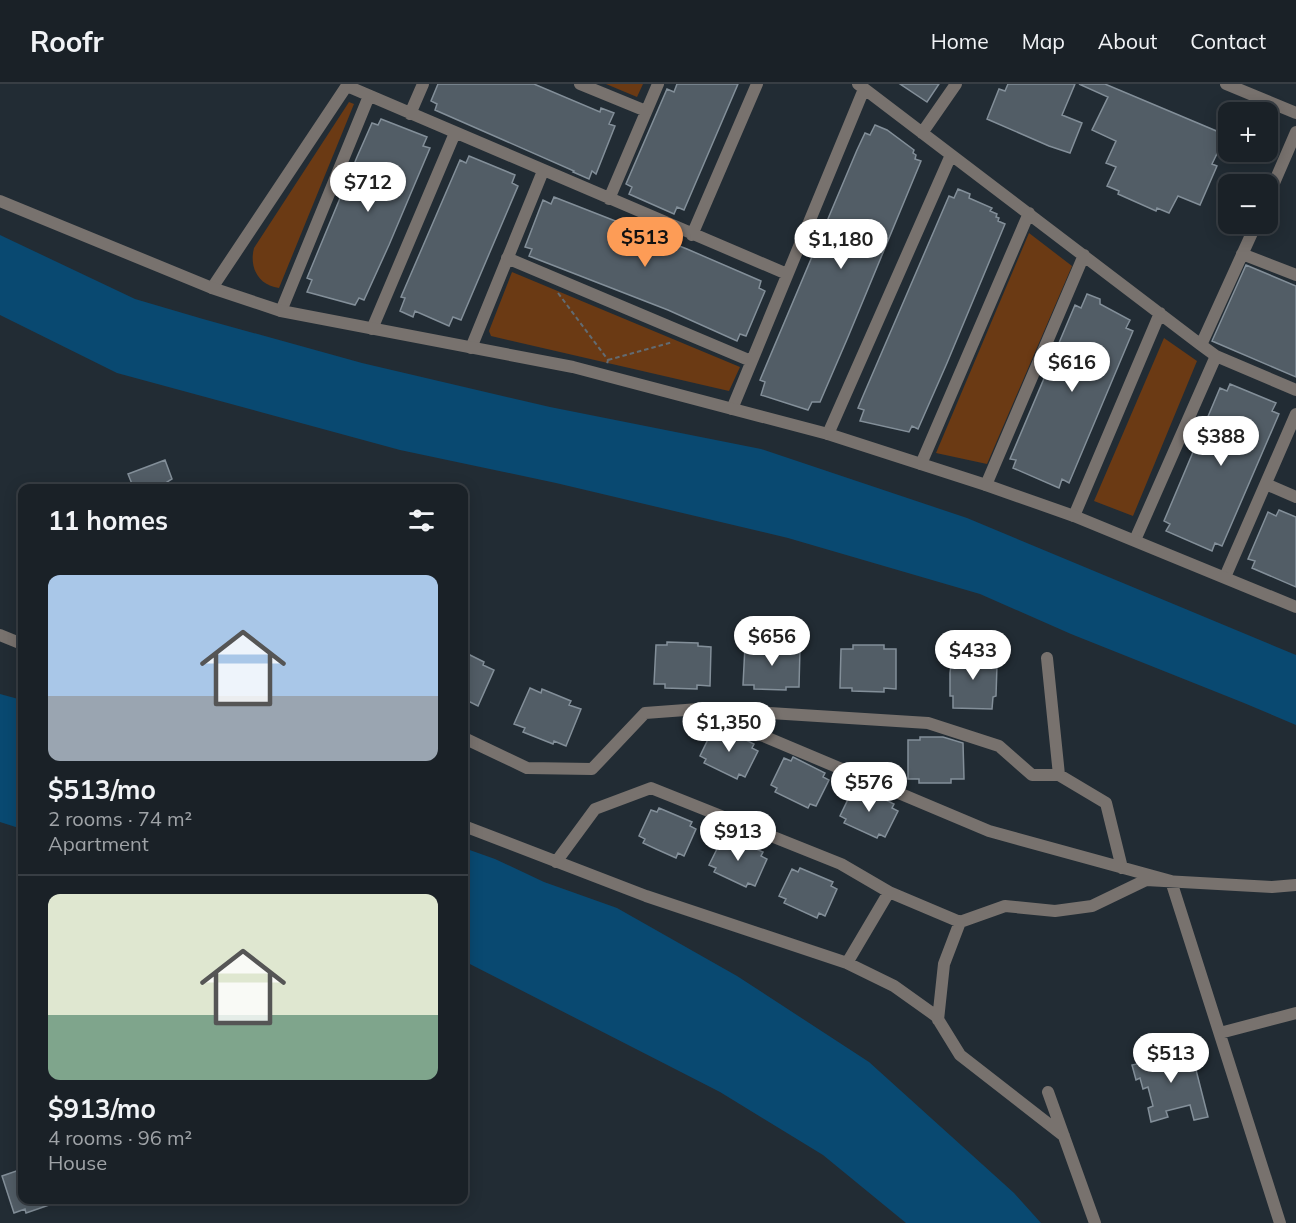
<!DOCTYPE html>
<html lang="en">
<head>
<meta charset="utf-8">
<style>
  :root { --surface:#1a2127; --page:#272e33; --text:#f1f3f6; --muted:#9fa3a7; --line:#383e44; --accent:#fd9c56 }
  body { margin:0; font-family:Mulish,sans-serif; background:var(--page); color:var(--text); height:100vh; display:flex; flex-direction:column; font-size:22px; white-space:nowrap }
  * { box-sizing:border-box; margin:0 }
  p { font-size:20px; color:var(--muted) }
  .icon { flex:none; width:33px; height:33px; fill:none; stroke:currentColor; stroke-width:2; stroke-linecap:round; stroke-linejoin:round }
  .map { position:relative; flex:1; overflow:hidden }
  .sheet { position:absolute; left:18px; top:400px; width:450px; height:720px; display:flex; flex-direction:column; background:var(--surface); border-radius:12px; box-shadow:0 3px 15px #0003,0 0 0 2px var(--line) }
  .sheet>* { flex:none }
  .buttons { position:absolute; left:1218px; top:18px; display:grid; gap:12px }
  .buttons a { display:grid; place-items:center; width:60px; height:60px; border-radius:12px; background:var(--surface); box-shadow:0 3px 15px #0003,0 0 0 2px var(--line); font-size:30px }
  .price { position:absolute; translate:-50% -51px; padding:0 14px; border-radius:21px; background:#fff; color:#222; font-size:20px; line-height:39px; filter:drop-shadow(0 2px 3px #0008) }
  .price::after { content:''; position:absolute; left:50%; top:36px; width:18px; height:14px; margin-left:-9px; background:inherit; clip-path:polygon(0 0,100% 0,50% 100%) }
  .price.on { background:var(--accent); color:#111 }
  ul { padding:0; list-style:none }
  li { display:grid; align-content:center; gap:12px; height:318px; padding:0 30px }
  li+li { border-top:2px solid var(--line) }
  li span { display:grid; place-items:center; height:186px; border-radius:12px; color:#555 }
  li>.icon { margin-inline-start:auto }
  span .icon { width:108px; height:108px; fill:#fffc; stroke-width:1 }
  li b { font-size:26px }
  h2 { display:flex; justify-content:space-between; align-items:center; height:72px; padding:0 30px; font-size:26px }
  header { display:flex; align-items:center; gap:36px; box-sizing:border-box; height:84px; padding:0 30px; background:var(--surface); border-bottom:2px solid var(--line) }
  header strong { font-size:28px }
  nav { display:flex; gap:33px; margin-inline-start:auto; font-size:21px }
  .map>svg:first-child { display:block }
</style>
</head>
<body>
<header>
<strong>Roofr</strong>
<nav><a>Home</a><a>Map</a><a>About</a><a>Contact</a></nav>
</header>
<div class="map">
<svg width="1296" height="1139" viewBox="0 0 1296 1139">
  <rect width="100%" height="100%" fill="#222c34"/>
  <path fill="#6b3a14" d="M606 0H643L637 13Z
    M349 18 354 20 279 204C258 201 249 183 254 164Z
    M1029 149 1072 182 987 380 936 369Z
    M512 188 740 283 729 307 491 252 489 247Z
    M1164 254 1197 277 1133 432 1094 417Z"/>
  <path fill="#094971" d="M0 151 135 215 203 235 362 279 550 323 761 365 967 434 1296 571V641L1244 619 1071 550 980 510 788 454 556 399 400 366 117 289 0 231Z
    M0 610 22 616V745L0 738Z
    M464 764 495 775 544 798 617 824 737 892 869 978 1014 1109 1041 1139H906L823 1071 720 1008 464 877Z"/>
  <path fill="#525d66" stroke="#838f99" stroke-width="1.5" d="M438 0H534L600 28 601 24 614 29 609 40 615 42 596 90 592 87 589 95 573 88 574 87 435 26 437 20 431 17Z
    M677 0H738L684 126 677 123 674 130 629 110 632 103 626 100 667 5 674 8Z
    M900 0H939L927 18Z
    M1008 0H1075L1062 31 1082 39 1070 69 1049 62 987 35 999 5 1005 7Z
    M1079 0H1105L1226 51 1212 80 1217 82 1200 121 1178 112 1169 129 1157 124 1156 127 1118 110 1119 107 1107 102 1116 83 1106 79 1116 57 1092 46 1108 13Z
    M381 35 427 53 423 62 430 64 389 161 364 216 359 214 355 221 307 208 312 196 307 194 357 73 372 39 378 41Z
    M875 41 887 46 914 66 913 69 916 71 915 75 921 77 848 253 820 318H812L808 326 761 311 765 298 760 296 857 66 865 49 870 51Z
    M469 72 515 91 512 99 518 102 461 236 453 233 449 242 415 227 413 233 400 227 405 214 401 213 460 76 466 79Z
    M958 105 970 110 969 114 992 124 990 127 997 130 996 133 999 134 998 137 1005 140 947 279 918 345 912 342 909 348 860 337 864 326 858 324 863 312 949 112 954 114Z
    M554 113 687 165 761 197 759 204 765 207 746 252 740 250 737 257 668 226 529 172 532 165 525 163 543 116 551 120Z
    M1246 181 1296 202V293L1212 257Z
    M1087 210 1100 215V220L1130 236 1126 244 1133 247 1069 399 1062 395 1059 404 1013 384 1016 376 1010 375 1075 221 1081 224Z
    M1230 300 1276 319 1272 327 1279 330 1222 462 1215 459 1212 467 1166 447 1170 440 1164 437 1220 304 1227 307Z
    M165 376 172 395 167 398 170 405H134L128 390Z
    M1279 426 1296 433V503L1252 484 1255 477 1248 475 1268 428 1276 432Z
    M667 558 698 559V562L711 563 710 602 697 601V605L665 604V600H654L656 561H667Z
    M757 559 788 560V564H800L799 603H786V606L754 605V601H743L745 562H757Z
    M853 561H884V565H896V605L884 604V608L852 607V604H840L841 565H853Z
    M464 568 484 578 483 581 494 586 478 622 464 615Z
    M955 568 994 570 993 581H997L996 612 993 613 992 625 953 624V612H950V589L951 580H954Z
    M530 604 541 609 542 605 571 617 569 621 581 625 566 662 554 657 553 660 523 648 525 644 514 640Z
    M722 644 754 660 752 664 758 667 745 693 739 690 737 695 704 679 706 675 700 672 713 645 720 648Z
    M920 653H943L963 659 964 695H951V699H919V695H908V656H920Z
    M793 673 825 689 823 693 829 696 816 722 810 720 808 724 775 708 777 704 771 701 784 674 791 677Z
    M862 704 894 720 892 724 898 727 885 753 879 750 877 754 844 739 846 735 840 732 853 705 860 708Z
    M659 724 692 738 690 742 696 745 684 772 678 769 676 774 656 765 643 759 645 755 639 752 651 726 657 728Z
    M730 753 763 768 761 772 767 775 755 802 748 799 746 803 727 794 714 788 716 784 709 781 722 755 728 757Z
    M800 784 833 798 831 802 837 805 825 832 819 829 817 834 784 819 786 815 779 812 792 785 798 788Z
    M1186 964 1190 979 1194 978 1208 1033 1194 1036 1190 1021 1166 1027 1168 1033 1151 1038 1148 1024 1153 1022 1148 1003 1143 1005 1140 994 1136 996 1132 981 1147 978 1146 975Z
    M22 1085V1116H58V1118L26 1129 25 1125 14 1129 2 1092Z"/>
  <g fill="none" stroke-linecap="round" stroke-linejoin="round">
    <path stroke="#626b72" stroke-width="2" stroke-dasharray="4.5 3" stroke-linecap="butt" d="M558 209 608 276 607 280
      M608 276 673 258"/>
    <path stroke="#78726e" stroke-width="12" d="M580 0 646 27
      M858 0 1201 261 1216 272 1296 306
      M1226 0 1296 29
      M347 2 787 190
      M410 30 423 0
      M922 49 956 0
      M1268 113 1296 48
      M609 115 658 0
      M692 151 757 0
      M1242 170 1296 191
      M507 174 751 277
      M212 204 348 0
      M281 227 369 12
      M372 245 455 49
      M1201 261 1256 140
      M471 264 543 87
      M732 325 864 5
      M828 350 951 71
      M921 380 1029 129
      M1266 400 1296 413
      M986 401 1084 171
      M1074 432 1160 229
      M1135 456 1216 272
      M1225 493 1296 330
      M0 551 22 560
      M1047 574 1059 691 1106 719 1122 784
      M709 625 928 639 999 662 1032 691H1059
      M464 654 527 684 592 685 645 629 699 625 989 747 1171 797 1280 1139
      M464 742 646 812 847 879 894 902 936 932 960 971 1064 1052
      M556 778 595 725 651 704 841 780 889 808 960 838
      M847 879 889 808
      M938 936 944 880 960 838 1005 822 1055 827 1092 822 1146 796 1272 803 1296 801
      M1220 949 1296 929
      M1048 1008 1095 1139"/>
    <path stroke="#78726e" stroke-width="12" d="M0 117 212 204 281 227 573 283 828 350 986 401 1074 432 1296 523"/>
  </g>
</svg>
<div class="buttons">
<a>+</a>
<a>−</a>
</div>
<b class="price" style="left:368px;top:129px">$712</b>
<b class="price on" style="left:645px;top:184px">$513</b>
<b class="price" style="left:841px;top:186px">$1,180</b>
<b class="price" style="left:1072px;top:309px">$616</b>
<b class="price" style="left:1221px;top:383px">$388</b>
<b class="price" style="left:772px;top:583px">$656</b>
<b class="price" style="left:973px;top:597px">$433</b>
<b class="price" style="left:729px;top:669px">$1,350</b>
<b class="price" style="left:869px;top:729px">$576</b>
<b class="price" style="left:738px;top:778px">$913</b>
<b class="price" style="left:1171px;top:1000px">$513</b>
<section class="sheet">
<h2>11 homes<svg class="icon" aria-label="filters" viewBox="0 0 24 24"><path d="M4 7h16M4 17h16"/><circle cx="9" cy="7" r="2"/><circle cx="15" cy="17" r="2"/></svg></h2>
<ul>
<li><span style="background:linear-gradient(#a9c7e8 65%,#9aa5b1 0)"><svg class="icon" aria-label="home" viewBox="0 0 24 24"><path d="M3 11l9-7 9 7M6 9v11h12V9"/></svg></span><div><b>$513/mo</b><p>2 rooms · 74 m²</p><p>Apartment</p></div></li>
<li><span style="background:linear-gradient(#dfe7d0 65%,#7fa58c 0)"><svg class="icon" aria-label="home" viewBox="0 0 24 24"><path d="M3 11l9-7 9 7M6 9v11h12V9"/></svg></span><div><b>$913/mo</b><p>4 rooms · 96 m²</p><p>House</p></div></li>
</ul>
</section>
</div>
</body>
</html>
